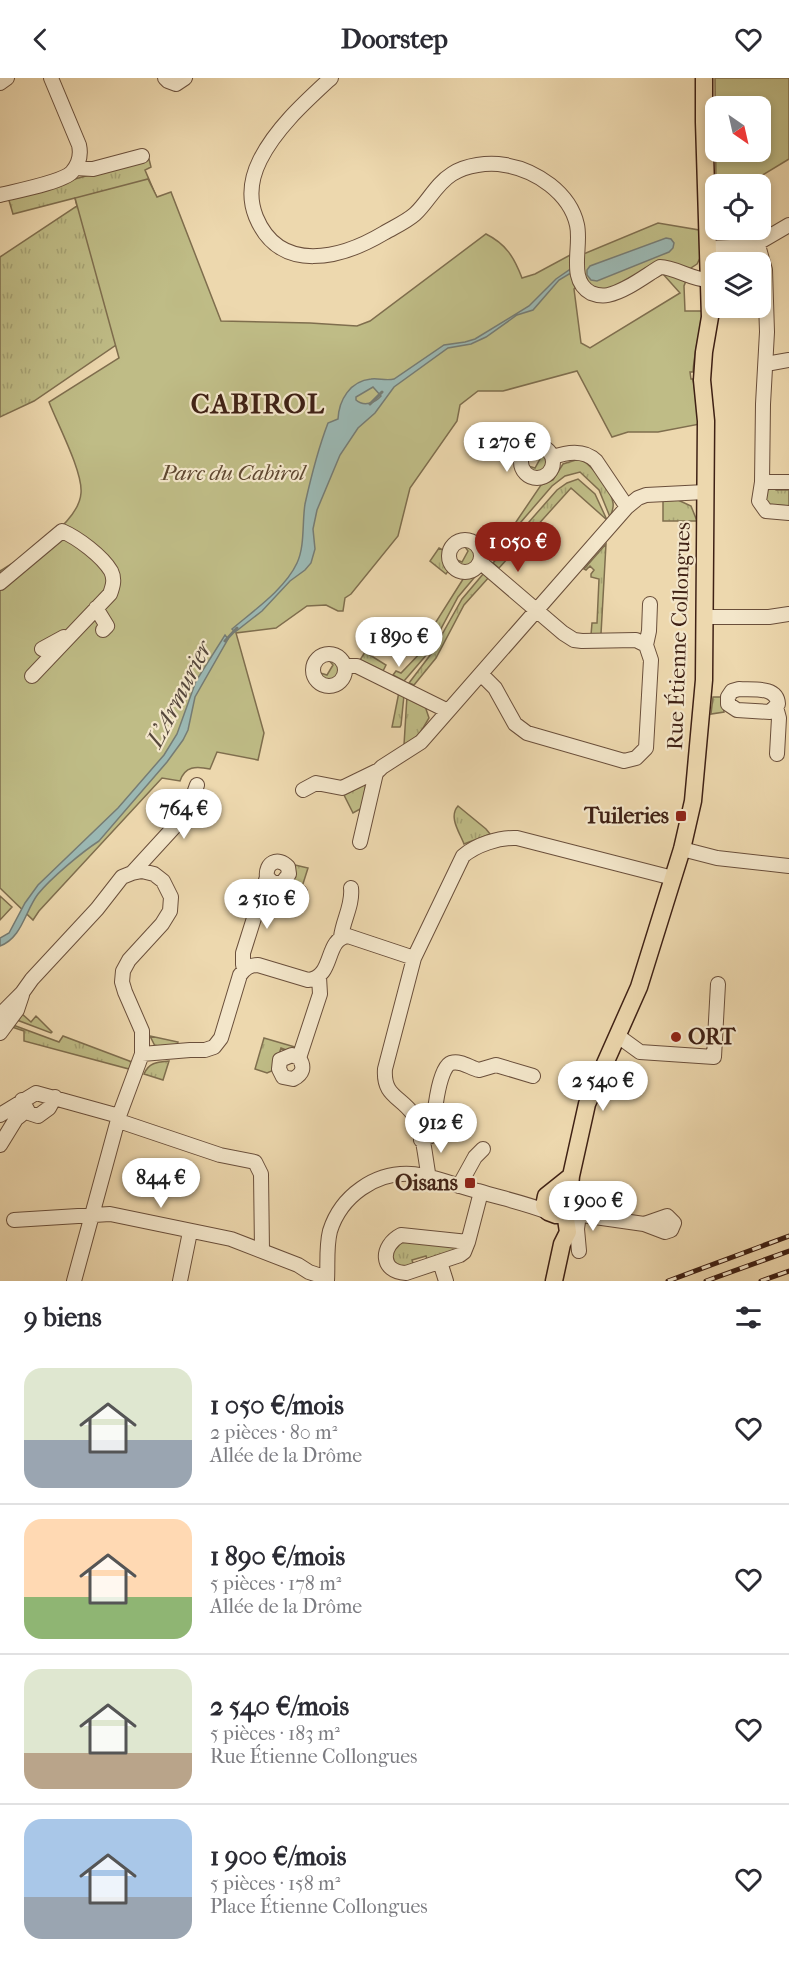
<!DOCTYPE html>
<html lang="fr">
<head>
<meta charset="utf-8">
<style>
  :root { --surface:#fff; --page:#f7f7f7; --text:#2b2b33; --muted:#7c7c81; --line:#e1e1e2; --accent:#8f2418 }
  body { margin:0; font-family:"IM FELL French Canon",serif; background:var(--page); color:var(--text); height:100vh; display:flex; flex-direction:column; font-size:22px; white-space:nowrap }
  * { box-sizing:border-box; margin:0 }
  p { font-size:20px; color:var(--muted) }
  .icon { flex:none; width:33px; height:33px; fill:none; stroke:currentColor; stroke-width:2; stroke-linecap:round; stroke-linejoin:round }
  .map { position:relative; height:1203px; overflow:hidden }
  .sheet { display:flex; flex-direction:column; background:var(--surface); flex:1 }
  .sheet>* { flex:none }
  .needle { width:39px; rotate:146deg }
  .fabs { position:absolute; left:705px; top:18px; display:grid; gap:12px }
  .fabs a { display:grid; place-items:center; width:66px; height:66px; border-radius:12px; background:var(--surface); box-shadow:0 3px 9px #0003; font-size:30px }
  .price { position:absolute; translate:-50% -51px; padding:0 14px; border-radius:21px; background:#fff; color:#222; font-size:20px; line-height:39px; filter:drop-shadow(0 2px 3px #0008) }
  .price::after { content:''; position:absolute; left:50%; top:36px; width:18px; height:14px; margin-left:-9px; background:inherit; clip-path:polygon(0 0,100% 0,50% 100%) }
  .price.selected { background:var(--accent); color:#fff }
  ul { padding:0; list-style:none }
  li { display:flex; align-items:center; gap:18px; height:150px; padding:0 24px }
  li+li { border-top:2px solid var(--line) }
  li span { display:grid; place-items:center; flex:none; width:168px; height:120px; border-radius:18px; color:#555 }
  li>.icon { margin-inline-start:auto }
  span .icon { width:72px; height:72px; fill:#fffc; stroke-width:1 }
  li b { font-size:26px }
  h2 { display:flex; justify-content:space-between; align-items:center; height:72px; padding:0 24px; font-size:26px }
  header { display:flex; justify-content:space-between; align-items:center; height:78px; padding:0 24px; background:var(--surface); font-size:27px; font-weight:700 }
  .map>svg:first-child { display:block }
</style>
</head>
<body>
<header><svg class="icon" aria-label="back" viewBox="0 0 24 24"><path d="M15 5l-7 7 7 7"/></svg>Doorstep<svg class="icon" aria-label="heart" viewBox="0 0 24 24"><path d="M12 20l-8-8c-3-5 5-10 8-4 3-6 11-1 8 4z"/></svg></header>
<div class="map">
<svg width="789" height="1203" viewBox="0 0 789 1203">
  <defs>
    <pattern id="grass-tufts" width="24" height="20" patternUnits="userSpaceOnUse" patternTransform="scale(1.5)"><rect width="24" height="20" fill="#bfbc86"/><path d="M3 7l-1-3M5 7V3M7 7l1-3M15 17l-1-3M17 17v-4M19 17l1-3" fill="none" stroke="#a5a173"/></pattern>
  </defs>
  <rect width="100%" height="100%" fill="#edd8ae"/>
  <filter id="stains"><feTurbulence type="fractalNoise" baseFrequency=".00333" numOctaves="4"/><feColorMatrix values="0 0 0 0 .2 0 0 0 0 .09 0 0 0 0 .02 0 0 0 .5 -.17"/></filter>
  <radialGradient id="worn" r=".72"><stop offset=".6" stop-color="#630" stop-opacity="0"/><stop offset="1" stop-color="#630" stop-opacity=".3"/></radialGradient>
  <path fill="url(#grass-tufts)" stroke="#7f6e4e" stroke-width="1.5" d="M149 81 151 89 145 92 157 120 116 267 34 323 0 339V179L77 128 75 120 13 136 8 119Z
    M535 372 544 375 549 382 547 392 539 397 530 395 525 387 535 390 541 379Z
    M579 381C590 384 612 413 613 425 614 430 612 434 610 439L599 412 580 394 565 398 552 408 489 481 487 478 516 444 541 407 553 402 563 386Z
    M578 401 595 416 607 442 571 410 499 490 493 485 557 412 567 405Z
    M774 408 776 412H789V428L764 426 766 413Z
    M678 422 691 428 697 443H663V423Z
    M463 466 472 468 477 476 475 485 467 490 458 488 452 480 462 484 468 473Z
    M606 466 601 556 591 557 592 545H597L599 501 591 499V496L594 492 590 488 586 492 584 491Z
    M439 470 445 473V483L449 492 446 496 430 483Z
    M479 494 458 519 428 575 404 603 393 597 396 593 401 595 424 571 434 547 465 498Z
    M484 495 490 498 464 527 436 580 414 607 409 605 431 576 462 521Z
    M365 574 386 587 383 593 360 582Z
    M327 580 336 582 341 590 339 599 331 604 322 602 317 594 327 597 333 587Z
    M399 614 404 617 401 647 400 649H392Z
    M407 618 425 628 429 640 419 657 404 667Z
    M713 619H722L724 634 711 636Z
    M366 705 362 730 353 735 344 717Z
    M210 715H212L206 744 191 741 198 724Z
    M458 728 486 751 490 756 464 766C460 755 448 739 458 728Z
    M295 787 308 790 301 812 289 808Z
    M0 818 12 829 0 842Z
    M21 935 31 944 36 938 52 954 51 955 17 942Z
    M13 947 59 964 63 958 132 984 129 991 24 963V953L12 949Z
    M150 958 178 964 177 967 155 968Z
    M264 960 295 969 289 973 281 970 274 992 267 995 255 991Z
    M169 983 163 1002 144 996C149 984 158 984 169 983Z
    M400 1163 458 1169 460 1171 428 1185 426 1178 412 1182 414 1189 402 1191 392 1182V1170Z"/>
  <path fill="#bfbc86" stroke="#7f6e4e" stroke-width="1.5" fill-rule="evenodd" d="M715 0H789V81L756 101V105L754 106H716ZM716 28H760V74H716Z
    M148 101 157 119 171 114 221 243 310 245 357 248 370 243 486 156C506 166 514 179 522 200L535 196 572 176 586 175 658 145 699 152 700 180 697 186 691 190 684 208 685 233H702C701 253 694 273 693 294H690L691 301H693L700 346 658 354H628L612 359 577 293 503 313H478L460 327 457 343 410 410 398 458 351 516 345 520 343 533H338L326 527 307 528 276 550 236 555 264 655 258 682 217 674 210 691C196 688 185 688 180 703L162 700 39 833 33 842 0 810V493C24 478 79 446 81 415 83 394 57 345 49 324L119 280 75 120ZM663 196 680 215 590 270 581 265 574 211 576 209 579 214 627 215Z"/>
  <path fill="#9bb8b3" stroke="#767c74" stroke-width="1.5" fill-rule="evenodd" d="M666 160 671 161 674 165 673 170 669 174 597 203 591 202 587 197V192L590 188Z
    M572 190V196H569L559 202 533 232 517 237 486 259 471 266 448 270 394 309 375 335 358 350 340 377 317 432 313 451 315 471 311 485 305 492 290 503 262 533 235 554 232 551C253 533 285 511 297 485 305 468 302 445 305 426 311 399 318 371 328 345L338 341C339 322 350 303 371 301 379 300 386 303 394 301L444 267 465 264 475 261 529 228 556 201ZM373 309 381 318C375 325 364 329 356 322V319Z
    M225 557 228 561 195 619 188 652 183 662 167 684 99 763C82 774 51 800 38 816 25 833 22 860 0 868V860L9 855 25 825 38 807 118 730 164 677 177 656 196 603Z"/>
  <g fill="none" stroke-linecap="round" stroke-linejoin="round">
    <path stroke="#767c74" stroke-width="3" d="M370 326 382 314
      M225 563 237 550"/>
    <defs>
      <path id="minor" d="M165 0 168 3 176 6 185 0
        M331 0C305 24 276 50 260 82 251 100 248 119 256 139 280 197 342 180 384 155 394 149 406 144 415 136 428 124 436 106 452 96 466 87 488 84 505 87 536 92 570 115 577 147 582 169 567 202 591 215 596 217 603 218 608 217 626 213 645 198 660 189 675 189 692 202 709 202
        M0 5 7 0
        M75 90 93 91 142 78
        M0 117C16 113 63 104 72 94 79 86 81 76 79 67L51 0
        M758 167 765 192 767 254 763 326 762 404 759 423 766 433 789 435
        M708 170 753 168 789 147
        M766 286 789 282
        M521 384a16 16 0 1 1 32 0a16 16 0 1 1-32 0Z
        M553 379C567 374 584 371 596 383L627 429
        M762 404H789
        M449 478a16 16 0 1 1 32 0a16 16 0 1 1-32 0Z
        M480 484 563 555 574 562 582 563 636 562 646 567 651 582 646 670 636 680 624 683 527 655 515 646 495 610 481 596
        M0 505 62 453C78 460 102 478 111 493 115 501 113 508 110 516L32 598
        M96 530 107 548 103 552
        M704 539H769L789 536
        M646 567 649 553 650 526
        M42 571 64 559
        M313 592a16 16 0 1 1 32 0a16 16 0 1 1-32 0Z
        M345 588H357L448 633
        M739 611C753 612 777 608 778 626L770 634 737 632 728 626V619L732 613Z
        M776 629 779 640 777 676
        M303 712 316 705 342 710 379 692
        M360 764 376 695 382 689 421 664 627 429 638 420 646 417 705 414
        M682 771 717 780 789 788
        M132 795 187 735 197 707
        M282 805 288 810 300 814
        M341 859C343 842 353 827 351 810
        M246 890 243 887V875L267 799C265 785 278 778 288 789L289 796 282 805H273L267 799
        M0 937 22 915 32 901 97 831 122 799 132 795 142 793 154 796 163 803 171 819 170 833 162 846 129 882 123 893 122 904 125 914 142 953V976L119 1038 74 1203
        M0 955 17 932 22 917
        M618 958 640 974 714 979 718 906
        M142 976 190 972H205L214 969 221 960 240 897C245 890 250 887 258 887L308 902C335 899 324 861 348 858L414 880
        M299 980 292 977 280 982 279 991 283 999 293 1001C303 996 305 989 299 980L320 916 319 899
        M22 1022 29 1035 38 1038 49 1030 55 1019
        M0 1037 36 1015 119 1038
        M119 1043 220 1077 255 1084 261 1096 262 1172
        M421 1062 433 1057C433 1044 438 989 451 985 461 982 470 990 479 992L496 987 533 998
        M0 1067 16 1041 26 1033
        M429 1100C425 1081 424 1052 413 1036 400 1018 383 1018 385 991L414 880 463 778C476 767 499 759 517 760L673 800
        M459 1108 475 1079 483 1071
        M568 1129 579 1136 588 1138 644 1146 667 1138 674 1145 671 1152 665 1154 644 1146
        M579 1136 577 1151 579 1173
        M14 1142 110 1136 231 1161 298 1187 309 1194 318 1197 327 1196
        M468 1164 401 1157C380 1168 380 1194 406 1195L460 1177 464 1174 468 1164 481 1114
        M440 1184 446 1203
        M180 1203 190 1154
        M327 1203C328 1186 326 1169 330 1153 341 1118 375 1094 411 1096 433 1097 456 1108 478 1113 501 1120 525 1125 548 1134"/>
      <path id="major" d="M571 1098 546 1118 544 1128 548 1134 556 1137 562 1136 568 1129 571 1098 587 1026 639 909 682 771 693 723 704 602 706 343 702 302 704 274 710 239 704 44V0
        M554 1203 562 1166 568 1154 565 1134"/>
    </defs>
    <use href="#minor" stroke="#6a4f3b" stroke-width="16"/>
    <use href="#major" stroke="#3f2115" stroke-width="19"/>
    <use href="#minor" stroke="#f3e6ca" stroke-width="14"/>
    <use href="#major" stroke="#edd8ae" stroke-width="16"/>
    <defs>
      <path id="rail" d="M668 1203 789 1158
        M706 1203 789 1173
        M761 1203 789 1193"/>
    </defs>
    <use href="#rail" stroke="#3f2115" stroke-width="5"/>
    <use href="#rail" stroke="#f3e6ca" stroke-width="3" stroke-dasharray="9" stroke-linecap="butt"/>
  </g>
  <g fill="#8f2418" stroke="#f3e6ca" stroke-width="2">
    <rect x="675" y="732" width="12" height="12" rx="3"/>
    <circle cx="676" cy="959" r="6"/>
    <rect x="464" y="1099" width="12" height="12" rx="3"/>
  </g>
  <g text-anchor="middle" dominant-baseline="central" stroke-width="4.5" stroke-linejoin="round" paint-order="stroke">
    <g font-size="22" font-style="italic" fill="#5f4831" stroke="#f3e6ca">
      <text x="233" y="395">Parc du Cabirol</text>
    </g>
    <g font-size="22" fill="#3f2115" stroke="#f3e6ca">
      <text transform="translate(679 558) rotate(-88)">Rue Étienne Collongues</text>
    </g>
    <g font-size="22" font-weight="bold" fill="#3f2115" stroke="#f3e6ca" text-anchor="end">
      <text x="669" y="738">Tuileries</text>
      <text x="688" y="959" text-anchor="start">ORT</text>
      <text x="458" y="1105">Oisans</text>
    </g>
    <g font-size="24" font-style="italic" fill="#56473c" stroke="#f3e6ca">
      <text transform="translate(179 616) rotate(-63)">L'Armurier</text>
    </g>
    <g font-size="28" font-weight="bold" letter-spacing="1.5" fill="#3f2115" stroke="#f3e6ca">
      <text x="258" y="325">CABIROL</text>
    </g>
  </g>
  <rect width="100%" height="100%" filter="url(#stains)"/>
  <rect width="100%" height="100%" fill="url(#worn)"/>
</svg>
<div class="fabs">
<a><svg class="needle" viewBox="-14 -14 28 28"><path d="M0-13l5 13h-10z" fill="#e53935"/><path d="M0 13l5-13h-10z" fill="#7c7c81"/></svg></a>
<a><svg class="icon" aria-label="locate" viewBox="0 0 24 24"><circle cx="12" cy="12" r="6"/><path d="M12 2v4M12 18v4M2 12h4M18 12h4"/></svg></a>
<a><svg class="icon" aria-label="layers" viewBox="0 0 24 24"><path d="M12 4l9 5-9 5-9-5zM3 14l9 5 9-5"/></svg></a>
</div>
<b class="price" style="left:507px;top:395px">1 270 €</b>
<b class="price selected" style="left:518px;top:495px">1 050 €</b>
<b class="price" style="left:399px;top:590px">1 890 €</b>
<b class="price" style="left:184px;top:762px">764 €</b>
<b class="price" style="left:267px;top:852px">2 510 €</b>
<b class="price" style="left:603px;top:1034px">2 540 €</b>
<b class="price" style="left:441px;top:1076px">912 €</b>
<b class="price" style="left:161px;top:1131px">844 €</b>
<b class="price" style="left:593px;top:1154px">1 900 €</b>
</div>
<section class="sheet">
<h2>9 biens<svg class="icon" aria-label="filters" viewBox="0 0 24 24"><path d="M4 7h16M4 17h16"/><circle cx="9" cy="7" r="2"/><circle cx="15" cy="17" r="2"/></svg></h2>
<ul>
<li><span style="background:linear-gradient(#dfe7d0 60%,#9aa5b1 0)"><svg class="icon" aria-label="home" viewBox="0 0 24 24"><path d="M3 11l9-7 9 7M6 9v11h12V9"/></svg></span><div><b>1 050 €/mois</b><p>2 pièces · 80 m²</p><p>Allée de la Drôme</p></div><svg class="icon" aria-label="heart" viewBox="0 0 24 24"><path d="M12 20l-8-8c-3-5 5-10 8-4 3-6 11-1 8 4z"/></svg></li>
<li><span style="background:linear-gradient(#ffd9b3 65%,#8fb573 0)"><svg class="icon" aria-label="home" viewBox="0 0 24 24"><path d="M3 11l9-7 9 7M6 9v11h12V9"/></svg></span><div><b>1 890 €/mois</b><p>5 pièces · 178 m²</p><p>Allée de la Drôme</p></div><svg class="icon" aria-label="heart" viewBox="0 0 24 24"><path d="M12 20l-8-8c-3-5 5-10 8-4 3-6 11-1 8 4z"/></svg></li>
<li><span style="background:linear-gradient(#dfe7d0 70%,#b9a48a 0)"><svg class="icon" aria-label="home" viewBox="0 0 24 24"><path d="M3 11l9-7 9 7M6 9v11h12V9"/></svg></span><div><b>2 540 €/mois</b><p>5 pièces · 183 m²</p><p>Rue Étienne Collongues</p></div><svg class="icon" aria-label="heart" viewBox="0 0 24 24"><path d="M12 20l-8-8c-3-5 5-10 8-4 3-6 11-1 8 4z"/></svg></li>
<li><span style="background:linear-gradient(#a9c7e8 65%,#9aa5b1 0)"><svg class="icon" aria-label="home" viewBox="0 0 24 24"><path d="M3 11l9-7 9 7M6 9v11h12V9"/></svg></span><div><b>1 900 €/mois</b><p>5 pièces · 158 m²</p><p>Place Étienne Collongues</p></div><svg class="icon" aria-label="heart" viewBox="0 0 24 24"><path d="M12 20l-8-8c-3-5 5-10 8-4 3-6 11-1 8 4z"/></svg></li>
</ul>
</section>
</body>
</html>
